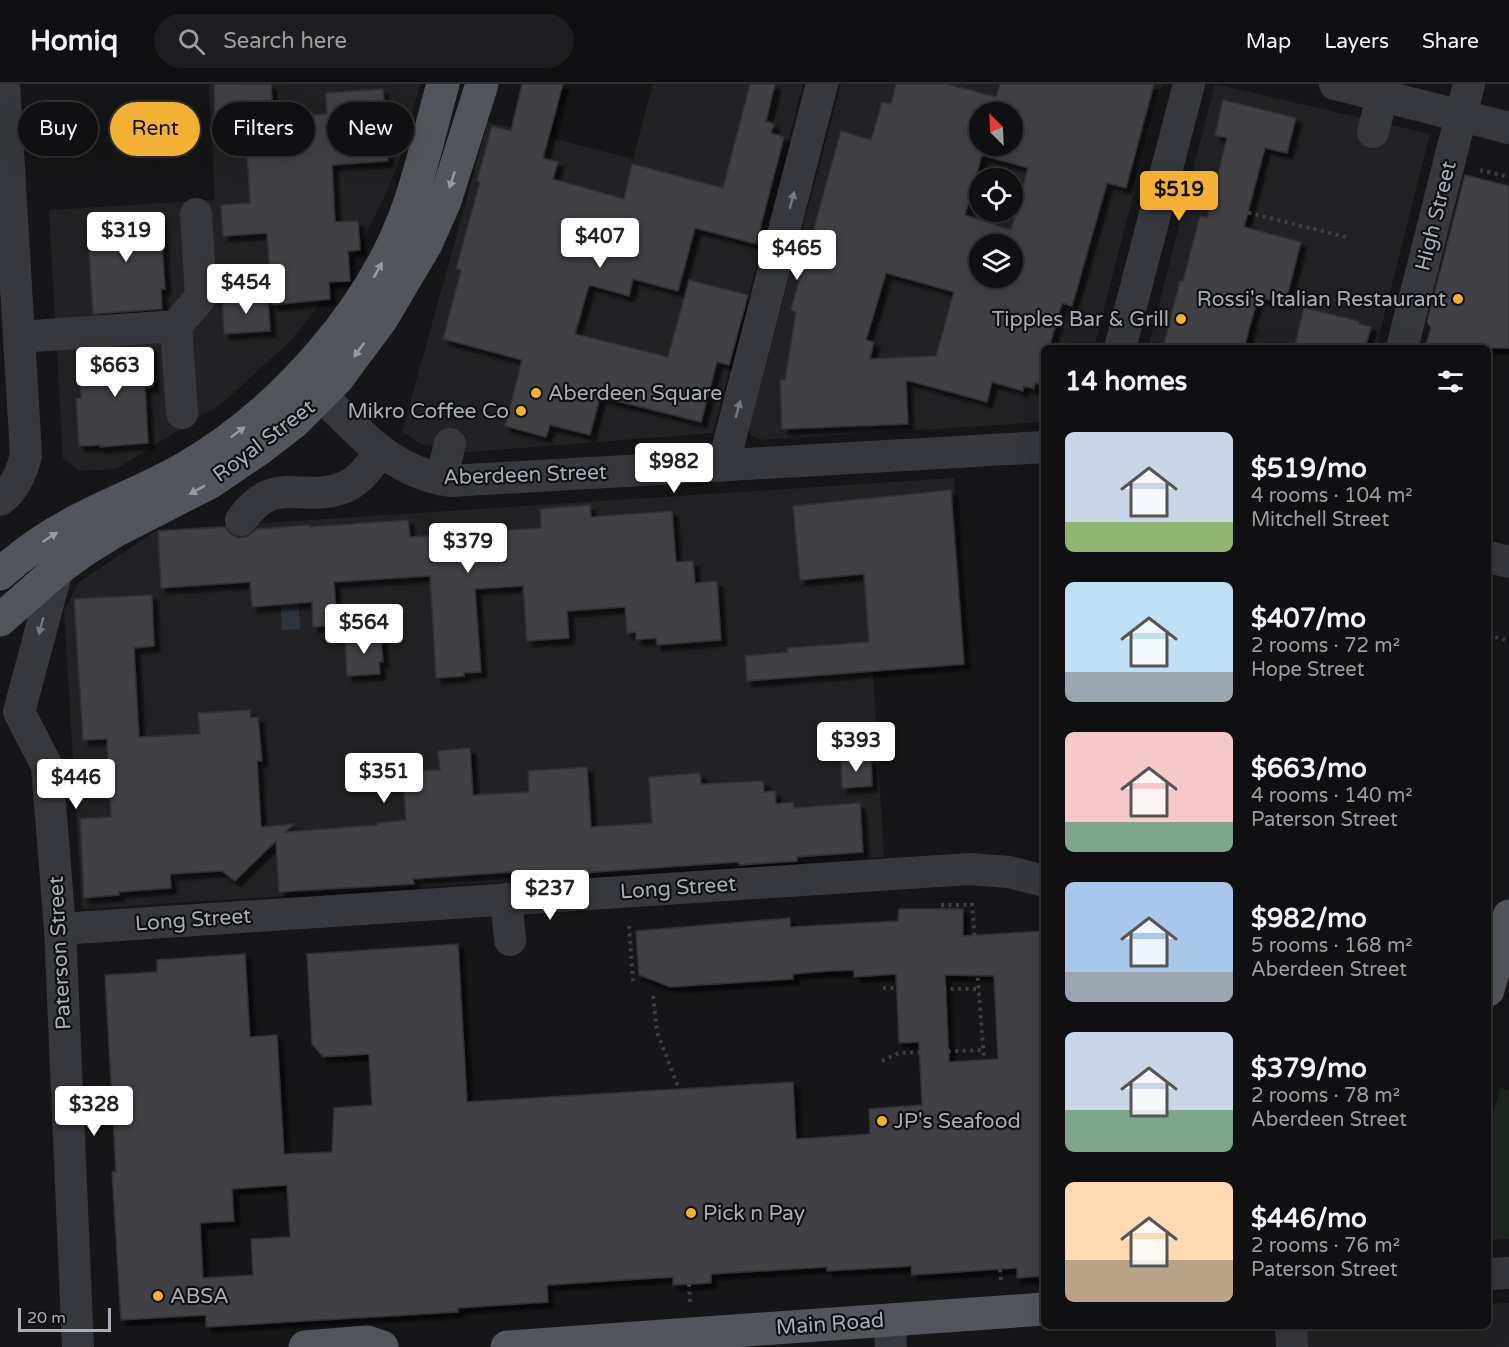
<!DOCTYPE html>
<html lang="en">
<head>
<meta charset="utf-8">
<style>
  :root { --surface:#101012; --page:#1e1e20; --text:#f1f3f6; --muted:#9c9d9f; --line:#303032; --accent:#f2b134 }
  body { margin:0; font-family:"Varela Round",sans-serif; background:var(--page); color:var(--text); height:100vh; display:flex; flex-direction:column; font-size:22px; white-space:nowrap }
  * { box-sizing:border-box; margin:0 }
  p { font-size:20px; color:var(--muted) }
  .icon { flex:none; width:33px; height:33px; fill:none; stroke:currentColor; stroke-width:2; stroke-linecap:round; stroke-linejoin:round }
  .map { position:relative; flex:1; overflow:hidden }
  .panel { position:absolute; left:1041px; top:261px; width:450px; height:984px; display:flex; flex-direction:column; background:var(--surface); border-radius:9px; box-shadow:0 6px 24px #0002,0 0 0 2px var(--line) }
  .panel>* { flex:none }
  .top-card { position:absolute; left:18px; top:18px; width:570px; height:54px; display:flex; gap:12px }
  .needle { width:39px; rotate:336deg }
  .buttons { position:absolute; left:969px; top:18px; display:grid; gap:12px }
  .buttons a { display:grid; place-items:center; width:54px; height:54px; border-radius:50%; background:var(--surface); box-shadow:0 6px 24px #0002,0 0 0 2px var(--line); font-size:30px }
  .scale { position:absolute; left:18px; bottom:15px; width:93px; box-sizing:border-box; padding-left:6px; border:3px solid #a8adb8; border-top:0; font-size:16px; line-height:21px; white-space:nowrap; color:#a8adb8; -webkit-text-stroke:4px #111113; paint-order:stroke }
  .price { position:absolute; translate:-50% -51px; padding:0 14px; border-radius:6px; background:#fff; color:#222; font-size:20px; line-height:39px; filter:drop-shadow(0 2px 3px #0008) }
  .price::after { content:''; position:absolute; left:50%; top:36px; width:18px; height:14px; margin-left:-9px; background:inherit; clip-path:polygon(0 0,100% 0,50% 100%) }
  .price.on { background:var(--accent); color:#111 }
  ul { padding:0; list-style:none }
  li { display:flex; align-items:center; gap:18px; height:150px; padding:0 24px }
  li span { display:grid; place-items:center; flex:none; width:168px; height:120px; border-radius:9px; color:#555 }
  li>.icon { margin-inline-start:auto }
  span .icon { width:72px; height:72px; fill:#fffc; stroke-width:1 }
  li b { font-size:26px }
  h2 { display:flex; justify-content:space-between; align-items:center; height:72px; padding:0 24px; font-size:26px }
  .tag { padding:0 21px; border-radius:27px; background:var(--surface); box-shadow:0 6px 24px #0002,0 0 0 2px var(--line); font-size:21px; line-height:54px }
  .tag.on { background:var(--accent); color:#111 }
  header { display:flex; align-items:center; gap:36px; box-sizing:border-box; height:84px; padding:0 30px; background:var(--surface); border-bottom:2px solid var(--line) }
  header strong { font-size:28px }
  nav { display:flex; gap:33px; margin-inline-start:auto; font-size:21px }
  .search { width:420px; height:54px; background:var(--page); display:flex; align-items:center; gap:15px; box-sizing:border-box; padding:0 21px; border-radius:33px; color:var(--muted); font-size:22px }
  .map>svg:first-child { display:block }
</style>
</head>
<body>
<header>
<strong>Homiq</strong>
<div class="search"><svg class="icon" aria-label="search" viewBox="0 0 24 24"><circle cx="10" cy="10" r="6"/><path d="M15 15l6 6"/></svg>Search here</div>
<nav><a>Map</a><a>Layers</a><a>Share</a></nav>
</header>
<div class="map">
<svg width="1509" height="1263" viewBox="0 0 1509 1263">
  <defs>
    <filter id="shadow"><feDropShadow dx="5.5" dy="5.5" stdDeviation="1.5" flood-color="#0009"/></filter>
  </defs>
  <rect width="100%" height="100%" fill="#161618"/>
  <path fill="#222225" fill-rule="evenodd" d="M209 0H420L401 71 388 105 364 154 311 232 289 258 224 318 116 385 79 387 63 375 49 126 215 116Z
    M653 0H803L713 349 468 368 421 360 402 348 488 38 633 75Z
    M841 0H1162L1094 264H1044V338L760 356 751 351 749 344ZM980 28H1012V62H980ZM980 94H1012V128H980ZM980 160H1012V194H980Z
    M1215 0 1430 50 1376 264H1148Z
    M954 394 966 582 873 588 884 773 82 825 64 526 79 498 157 446Z
    M1509 1219V1263H1283L1282 1242H1488V1220Z"/>
  <path fill="#1e261f" d="M1500 1004 1509 1006V1155L1488 1156V1050Z"/>
  <path fill="#2c353c" d="M298 507 300 545 282 546 280 509Z"/>
  <path fill="#404145" stroke="#303034" stroke-width="1.5" fill-rule="evenodd" filter="url(#shadow)" d="M214 0H271L273 34 327 30 326 9 383 5 388 77 332 81 335 138 358 137 360 166 348 167 350 197 329 198 330 215 272 221 267 149 223 152 221 121 250 119 245 38 215 39Z
    M522 0H563L543 74 558 78 553 95 624 115 632 80 723 104 750 0H775L766 37 774 40 771 49 784 53 756 160 695 144 678 207 633 195 629 212 589 201 575 250 668 273 689 196 748 211 729 281 717 278 701 338 600 313 590 351 550 341 546 353 505 342 522 276 443 255 461 186 456 185 480 98 477 97 492 42 511 47Z
    M896 0H947L996 13 1000 0H1154L1126 104 1107 99 1072 222 1062 219 1049 264H1044V283L1039 300 1035 299 1034 305 1024 302 1023 307 992 298 987 318 906 296 908 340 782 345 780 296H785L796 228 791 226 841 47 871 56 882 18 891 20ZM980 28H1012V62H980ZM982 71 1028 84 1011 146 965 131ZM980 160H1012V194H980ZM886 189 954 208 936 272 870 275 874 258 866 256Z
    M1223 16 1296 34 1287 69 1265 64 1244 143 1301 158 1285 220 1258 213 1244 264H1163L1180 197H1183L1200 132 1207 134 1227 54 1215 51Z
    M1465 91 1509 102V264H1425L1431 243 1427 238Z
    M160 128 165 205H161L162 225 93 230 87 138 100 137V132Z
    M268 212 270 247 224 250 222 215Z
    M1304 224 1359 237V240L1371 243 1365 264H1294Z
    M151 262 153 302 145 303 148 359 100 363V361L79 362 76 315 81 314 80 286H84V275L96 274V266Z
    M951 406 964 580 747 597 745 572 788 568 787 564 869 558 864 490 800 496 793 422Z
    M590 421 591 433 672 427 676 478 693 477 695 499 717 497 721 556 657 561 656 554 636 556V548L627 549 625 523 567 527 569 554 527 557 523 502 475 505 481 588 464 589V592L436 594 430 492 334 498 337 541 313 543 312 518 252 523 250 498 161 504 158 447 225 443 230 450 238 454 247 453 257 445 310 441V443L408 436 410 453 541 444 540 425Z
    M152 511 154 562 134 564 139 653 200 650 198 629 250 626V634L258 633 262 677H257L261 743 294 740 285 748 377 741V739L406 736 403 688 440 686 438 667 470 664 473 711 529 708 528 687 587 683 591 743 652 739 649 693 700 689 701 700 763 697 764 708 775 707 776 720 793 718 794 724 860 719 863 768 797 773V777L739 781 738 778 539 792V786L413 795 414 800 279 808 276 757 235 797 222 787 170 790 171 804 119 808V811L84 814 80 735 111 733 107 655 83 656 74 515Z
    M381 551 383 578H379L380 590 347 592 345 554Z
    M871 674 872 702 842 704 841 676Z
    M899 825H963V852L1044 847V1192L1017 1194V1184L912 1191 911 1182 827 1187V1183L711 1190V1199L673 1201V1193L547 1201 548 1218 458 1224V1228L206 1243V1231L121 1236 112 1088H116L105 891 157 888V876L245 870 250 953 277 951 284 1070 332 1068 334 1024 372 1021 369 970 323 973 312 960 307 870 458 860 467 1018 793 998 796 1055 870 1050 869 1025 922 1021 919 958 899 959 896 890 854 893V886L829 887 793 890V895L670 903 639 891 636 847 790 834V843L898 837ZM945 891 994 892 998 975 949 978ZM287 1101 290 1153 251 1155 253 1191 203 1194 200 1139 234 1137 232 1105Z"/>
  <g fill="none" stroke-linecap="round" stroke-linejoin="round">
    <path stroke="#3d3f44" stroke-width="4" stroke-dasharray="3 4.5" stroke-linecap="butt" d="M1480 86 1509 93
      M1190 114 1346 153
      M1488 551 1509 557
      M972 819 1001 1197
      M941 821H972
      M629 842 633 897
      M883 904 980 905
      M653 912 657 948 679 1005
      M882 977 899 969 984 966
      M689 1200 690 1220"/>
    <path stroke="#37383d" stroke-width="32" d="M1335 0 1509 44
      M1373 48 1382 13
      M176 242 182 329
      M19 253 176 242 201 213 196 130
      M1120 264 1189 0
      M1402 264 1469 0
      M322 312C361 351 393 388 450 397L1044 363
      M723 382 822 0
      M441 395 450 360
      M0 416C15 405 22 388 26 371L4 0
      M241 436C277 387 301 421 345 403 361 396 370 381 381 368
      M1488 473 1509 478
      M57 486 19 628 47 682 60 845 78 1263
      M506 815 510 856
      M60 845 969 785 1009 788 1044 797
      M1488 1190 1509 1189
      M889 1236 891 1263
      M1291 1242 1292 1263"/>
    <path stroke="#53555c" stroke-width="33" d="M0 490C21 471 45 454 71 440 108 420 148 405 185 384 281 328 374 225 410 118 423 80 432 39 443 0
      M0 536 57 486 86 465 117 446 209 399 262 363 293 339 338 294 381 236 426 160 445 117 482 0
      M1488 906 1509 832
      M305 1263 367 1258 382 1263
      M507 1263 1044 1225"/>
  </g>
  <defs><path id="oneway-solid" d="M-6-.8H1V-3.2L6.5 0L1 3.2V.8H-6Z" transform="scale(1.5)"/></defs>
  <g fill="#979ba6">
    <use href="#oneway-solid" transform="translate(452 96) rotate(108)"/>
    <use href="#oneway-solid" transform="translate(378 186) rotate(-61)"/>
    <use href="#oneway-solid" transform="translate(359 266) rotate(126)"/>
    <use href="#oneway-solid" transform="translate(238 348) rotate(-37)"/>
    <use href="#oneway-solid" transform="translate(197 406) rotate(151)"/>
    <use href="#oneway-solid" transform="translate(50 453) rotate(-33)"/>
  </g>
  <g fill="#757881">
    <use href="#oneway-solid" transform="translate(792 116) rotate(-75)"/>
    <use href="#oneway-solid" transform="translate(738 325) rotate(-75)"/>
    <use href="#oneway-solid" transform="translate(41 542) rotate(105)"/>
  </g>
  <g fill="#f2b134" stroke="#111113" stroke-width="2">
    <circle cx="1458" cy="215" r="6"/>
    <circle cx="1181" cy="235" r="6"/>
    <circle cx="536" cy="309" r="6"/>
    <circle cx="521" cy="327" r="6"/>
    <circle cx="882" cy="1037" r="6"/>
    <circle cx="691" cy="1129" r="6"/>
    <circle cx="158" cy="1212" r="6"/>
  </g>
  <g text-anchor="middle" dominant-baseline="central" stroke-width="4.5" stroke-linejoin="round" paint-order="stroke">
    <g font-size="21" fill="#a8adb8" stroke="#111113">
      <text transform="translate(1436 132) rotate(-76)">High Street</text>
      <text transform="translate(264 357) rotate(-37)">Royal Street</text>
      <text transform="translate(525 391) rotate(-2)">Aberdeen Street</text>
      <text transform="translate(678 804) rotate(-4)">Long Street</text>
      <text transform="translate(193 836) rotate(-4)">Long Street</text>
      <text transform="translate(60 869) rotate(-93)">Paterson Street</text>
      <text transform="translate(830 1240) rotate(-4)">Main Road</text>
    </g>
    <g font-size="21" fill="#a8adb8" stroke="#111113" text-anchor="start">
      <text x="1446" y="215" text-anchor="end">Rossi's Italian Restaurant</text>
      <text x="1169" y="235" text-anchor="end">Tipples Bar &amp; Grill</text>
      <text x="548" y="309">Aberdeen Square</text>
      <text x="509" y="327" text-anchor="end">Mikro Coffee Co</text>
      <text x="894" y="1037">JP's Seafood</text>
      <text x="703" y="1129">Pick n Pay</text>
      <text x="170" y="1212">ABSA</text>
    </g>
  </g>
</svg>
<div class="buttons">
<a><svg class="needle" viewBox="-14 -14 28 28"><path d="M0-13l5 13h-10z" fill="#e53935"/><path d="M0 13l5-13h-10z" fill="#9c9d9f"/></svg></a>
<a><svg class="icon" aria-label="locate" viewBox="0 0 24 24"><circle cx="12" cy="12" r="6"/><path d="M12 2v4M12 18v4M2 12h4M18 12h4"/></svg></a>
<a><svg class="icon" aria-label="layers" viewBox="0 0 24 24"><path d="M12 4l9 5-9 5-9-5zM3 14l9 5 9-5"/></svg></a>
</div>
<div class="scale">20 m</div>
<b class="price on" style="left:1179px;top:138px">$519</b>
<b class="price" style="left:126px;top:179px">$319</b>
<b class="price" style="left:600px;top:185px">$407</b>
<b class="price" style="left:797px;top:197px">$465</b>
<b class="price" style="left:246px;top:231px">$454</b>
<b class="price" style="left:115px;top:314px">$663</b>
<b class="price" style="left:674px;top:410px">$982</b>
<b class="price" style="left:468px;top:490px">$379</b>
<b class="price" style="left:364px;top:571px">$564</b>
<b class="price" style="left:856px;top:689px">$393</b>
<b class="price" style="left:384px;top:720px">$351</b>
<b class="price" style="left:76px;top:726px">$446</b>
<b class="price" style="left:550px;top:837px">$237</b>
<b class="price" style="left:94px;top:1053px">$328</b>
<div class="top-card">
<a class="tag">Buy</a>
<a class="tag on">Rent</a>
<a class="tag">Filters</a>
<a class="tag">New</a>
</div>
<section class="panel">
<h2>14 homes<svg class="icon" aria-label="filters" viewBox="0 0 24 24"><path d="M4 7h16M4 17h16"/><circle cx="9" cy="7" r="2"/><circle cx="15" cy="17" r="2"/></svg></h2>
<ul>
<li><span style="background:linear-gradient(#c9d6e8 75%,#8fb573 0)"><svg class="icon" aria-label="home" viewBox="0 0 24 24"><path d="M3 11l9-7 9 7M6 9v11h12V9"/></svg></span><div><b>$519/mo</b><p>4 rooms · 104 m²</p><p>Mitchell Street</p></div></li>
<li><span style="background:linear-gradient(#bfe0f5 75%,#9aa5b1 0)"><svg class="icon" aria-label="home" viewBox="0 0 24 24"><path d="M3 11l9-7 9 7M6 9v11h12V9"/></svg></span><div><b>$407/mo</b><p>2 rooms · 72 m²</p><p>Hope Street</p></div></li>
<li><span style="background:linear-gradient(#f6c9c9 75%,#7fa58c 0)"><svg class="icon" aria-label="home" viewBox="0 0 24 24"><path d="M3 11l9-7 9 7M6 9v11h12V9"/></svg></span><div><b>$663/mo</b><p>4 rooms · 140 m²</p><p>Paterson Street</p></div></li>
<li><span style="background:linear-gradient(#a9c7e8 75%,#9aa5b1 0)"><svg class="icon" aria-label="home" viewBox="0 0 24 24"><path d="M3 11l9-7 9 7M6 9v11h12V9"/></svg></span><div><b>$982/mo</b><p>5 rooms · 168 m²</p><p>Aberdeen Street</p></div></li>
<li><span style="background:linear-gradient(#c9d6e8 65%,#7fa58c 0)"><svg class="icon" aria-label="home" viewBox="0 0 24 24"><path d="M3 11l9-7 9 7M6 9v11h12V9"/></svg></span><div><b>$379/mo</b><p>2 rooms · 78 m²</p><p>Aberdeen Street</p></div></li>
<li><span style="background:linear-gradient(#ffd9b3 65%,#b9a48a 0)"><svg class="icon" aria-label="home" viewBox="0 0 24 24"><path d="M3 11l9-7 9 7M6 9v11h12V9"/></svg></span><div><b>$446/mo</b><p>2 rooms · 76 m²</p><p>Paterson Street</p></div></li>
</ul>
</section>
</div>
</body>
</html>
